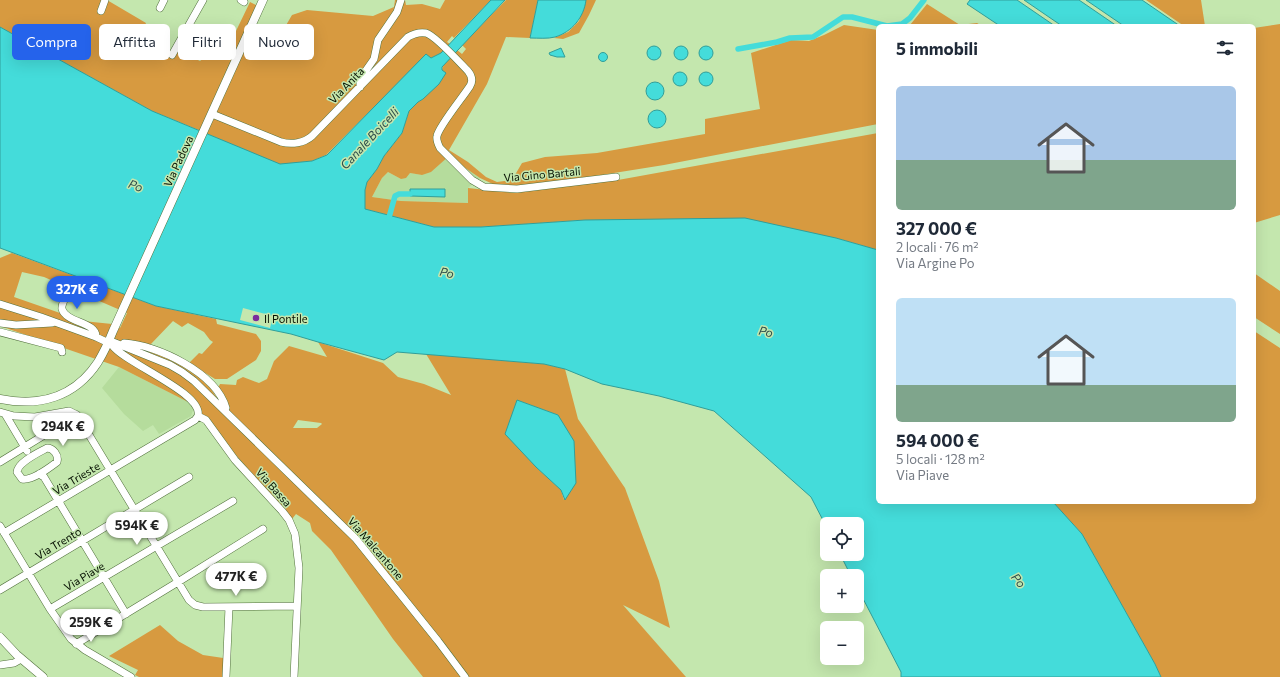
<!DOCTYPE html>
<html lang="it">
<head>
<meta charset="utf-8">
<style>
  :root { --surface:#fff; --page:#f2f2f3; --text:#1f2937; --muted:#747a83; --accent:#2563eb }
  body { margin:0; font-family:Commissioner,sans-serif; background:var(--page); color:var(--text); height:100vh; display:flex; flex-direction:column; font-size:15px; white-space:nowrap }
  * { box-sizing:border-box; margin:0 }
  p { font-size:13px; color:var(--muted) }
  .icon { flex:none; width:22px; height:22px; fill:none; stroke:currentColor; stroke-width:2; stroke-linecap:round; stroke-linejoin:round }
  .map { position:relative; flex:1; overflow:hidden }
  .panel { position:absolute; left:876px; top:24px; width:380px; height:480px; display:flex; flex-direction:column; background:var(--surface); border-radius:6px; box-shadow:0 4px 16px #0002 }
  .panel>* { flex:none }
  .hud { position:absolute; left:12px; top:24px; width:380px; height:36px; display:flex; gap:8px }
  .fabs { position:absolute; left:820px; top:517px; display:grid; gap:8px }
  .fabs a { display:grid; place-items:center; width:44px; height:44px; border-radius:6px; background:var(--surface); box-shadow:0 4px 16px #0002; font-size:20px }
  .price { position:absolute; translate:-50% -34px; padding:0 9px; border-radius:14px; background:#fff; color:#222; font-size:13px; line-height:26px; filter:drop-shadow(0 1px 2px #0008) }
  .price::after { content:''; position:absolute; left:50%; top:24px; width:12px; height:9px; margin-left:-6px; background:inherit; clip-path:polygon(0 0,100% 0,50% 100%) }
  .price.current { background:var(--accent); color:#fff }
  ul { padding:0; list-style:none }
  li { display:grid; align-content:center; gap:8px; height:212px; padding:0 20px }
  li span { display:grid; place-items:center; height:124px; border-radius:6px; color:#555 }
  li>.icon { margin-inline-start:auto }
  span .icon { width:72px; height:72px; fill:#fffc; stroke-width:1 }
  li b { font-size:17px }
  h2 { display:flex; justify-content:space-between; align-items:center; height:48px; padding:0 20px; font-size:17px }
  .chip { padding:0 14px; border-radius:6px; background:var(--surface); box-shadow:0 4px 16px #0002; font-size:14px; line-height:36px }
  .chip.current { background:var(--accent); color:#fff }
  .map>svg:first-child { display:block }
</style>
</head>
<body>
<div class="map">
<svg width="1280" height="677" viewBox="0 0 1280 677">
  <rect width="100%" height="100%" fill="#c4e7ae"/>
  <path fill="#b5dc9c" d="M449 150 458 163 480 178 468 188V203L401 201 372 197 382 178 388 172 401 179 410 173 422 175Z
    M119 367 192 404 193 410 191 416 159 434 153 425 143 431 124 414 102 388Z"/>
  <path fill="#d79a40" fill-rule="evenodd" d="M0 0H107L146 23 144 28 163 37 158 48 173 56 177 50 200 61 211 52 222 60 250 2 260 7 244 32 278 39 292 15 307 10 373 16 394 7 395 0H405L406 5 422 4 440 9 445 0H491L454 38 452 36 447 42 450 44 441 53 431 58 426 55 326 155 312 161 279 165 201 131 152 111 0 27Z
    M506 0H538L530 38 506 37 487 84 449 150 468 162 486 177 497 182 512 180 522 163 545 157 597 153 705 134V119L760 109 751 53 791 40 809 41 824 35 844 25 878 30V124L664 165 545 184 497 186 480 178 458 163 449 151V156L431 172 422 175 410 173 406 178 401 179 388 172 382 178 372 197 401 201 468 203V188L515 193 618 180 878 133V250L836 238 625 220H585L481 227H434L365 209V190L367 182 377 169 384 156 402 133 409 111 418 102 423 99 442 70C443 63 452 56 457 50L462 54 466 49 462 45Z
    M586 0H596L589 15 579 33 563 39 554 38 568 32 579 21Z
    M1146 0H1201L1205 26H1184Z
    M927 4 960 25 977 23 982 26H908L910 25Z
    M1280 24V215L1254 223V28Z
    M12 253 156 306 216 319 217 324 256 334 261 341V351L256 360 227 379H215L189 363 199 353 202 354 213 342 210 340 204 332 188 323 182 327 173 321 150 345 200 378 211 389 221 404 218 388 220 384 236 385 237 380 243 377 259 383 267 379 274 361 289 346 327 357 318 342 383 363 398 377 424 384 451 395 426 354 544 364 565 369 578 419 625 488 659 581 670 628 623 605 686 677H423L393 639 331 550 312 531 310 523 296 514 292 519 253 475 192 404 119 367 0 326V258ZM22 272 44 277 127 313 120 328 112 324 83 321 14 297ZM517 400 558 415 564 500 561 490 536 467ZM298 420 321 423 322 424 317 428H293Z
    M1254 273 1280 291V334L1254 317Z
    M1254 331 1280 348V677H1161L1155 664 1082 534 1053 502H1254Z
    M160 625 178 641 203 655 230 659 229 677H139L135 675 138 670 109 656Z"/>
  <path fill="#44dcda" stroke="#319e99" d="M491 0H505L442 67V70L446 73 439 84 423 99 418 102 409 111 402 133 384 156 377 169 367 182 365 190V209L434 227H481L585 220 745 218 836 238 878 250V502H1053L1082 534 1155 664 1161 677H901V672L857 587V576H851L840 554H857V524H827V528L811 497 714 411 659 396 602 384 565 369 544 364 397 352 384 360 318 342 291 334 156 306 0 248V27L152 111 280 164 312 161 327 155 426 54 431 58 441 53Z
    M538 0H586C584 17 572 32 555 37 548 39 538 38 530 38Z
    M970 0H1017L1055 26H1000L967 4Z
    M1024 0H1079L1117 26H1062Z
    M1086 0H1142L1180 26H1124Z
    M647 53a7 7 0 1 1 14 0a7 7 0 1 1-14 0Z
    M674 53a7 7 0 1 1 14 0a7 7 0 1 1-14 0Z
    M699 53a7 7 0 1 1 14 0a7 7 0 1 1-14 0Z
    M561 48 565 57H557L550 55 549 53Z
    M598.5 57a4.5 4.5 0 1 1 9 0a4.5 4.5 0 1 1-9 0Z
    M673 79a7 7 0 1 1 14 0a7 7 0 1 1-14 0Z
    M699 79a7 7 0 1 1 14 0a7 7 0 1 1-14 0Z
    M646 91a9 9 0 1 1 18 0a9 9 0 1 1-18 0Z
    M648 119a9 9 0 1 1 18 0a9 9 0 1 1-18 0Z
    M410 189H445V197L410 196Z
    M517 400 558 415 574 441 576 483 565 500 561 490 536 467 505 434Z"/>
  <path fill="#c4e7ae" d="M243 308 273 316 270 328 240 320Z"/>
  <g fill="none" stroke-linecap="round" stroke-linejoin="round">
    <path stroke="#44dcda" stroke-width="5.5" d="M738 49 777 42 790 38 813 37 843 17H852L887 26 902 24 910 18 924 0
      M388 221 395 196 399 194H410"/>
    <defs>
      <path id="minor" d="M241 0 244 2
        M160 8 164 0
        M101 11 105 0
        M172 55 203 0
        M360 87V79L374 59 378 40 397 12 401 0
        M212 114 281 142C292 145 304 143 312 136L408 37C413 34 420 32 426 33 436 36 460 63 468 71 472 76 473 81 470 86 463 97 439 126 437 136 436 140 438 144 440 148L472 180 484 187 517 189 616 177
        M65 297C64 301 61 306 62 309 66 323 97 322 96 337
        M0 304 41 317 96 337 111 344
        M0 323 16 325 52 323
        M0 332 61 348 62 352
        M108 342H113L170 365 182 372 194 381 356 539 438 641 465 677
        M112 345C124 363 204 393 198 416
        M121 346 124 343C158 345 216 373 226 408L224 410
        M0 412 14 416 35 417 69 411 77 415 189 600 195 605 203 607 297 606
        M5 414 27 451
        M198 416 206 420 235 460 282 511 289 520 295 534 299 568 294 677
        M47 448C53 448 59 455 57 462 49 468 32 481 22 479L17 472C18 462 38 453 47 448Z
        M0 462 77 415
        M39 474 44 477 126 614
        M0 526 50 609 71 639 85 650 131 677
        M4 533 195 420 198 416
        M0 590 189 477
        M50 609 233 501
        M76 644 178 582 263 529
        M0 665 14 663 21 659
        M226 677 229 607"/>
      <path id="major" d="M0 399C40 407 75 397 98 362 104 352 109 341 113 331L263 0
        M0 637 17 655 43 677"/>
    </defs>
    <use href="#minor" stroke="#51703c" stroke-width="8"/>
    <use href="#major" stroke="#51703c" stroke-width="9"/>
    <use href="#minor" stroke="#fff" stroke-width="7"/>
    <use href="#major" stroke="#fff" stroke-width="8"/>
  </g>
  <circle fill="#7b2c9d" stroke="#c4e7ae" stroke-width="1.5" cx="256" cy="318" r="4"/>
  <g text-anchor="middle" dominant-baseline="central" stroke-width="3" stroke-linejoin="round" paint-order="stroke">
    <g font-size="11" fill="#050f00" stroke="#c4e7ae">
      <text transform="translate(346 85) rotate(-46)">Via Anita</text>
      <text transform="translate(178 161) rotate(-65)">Via Padova</text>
      <text transform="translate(542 174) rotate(-5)">Via Gino Bartali</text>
      <text transform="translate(76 478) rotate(-31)">Via Trieste</text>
      <text transform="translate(274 487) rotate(48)">Via Bassa</text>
      <text transform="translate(58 543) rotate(-31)">Via Trento</text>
      <text transform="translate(376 548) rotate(49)">Via Malcantone</text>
      <text transform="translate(84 576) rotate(-31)">Via Piave</text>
    </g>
    <g font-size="11" fill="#050f00" stroke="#c4e7ae" text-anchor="start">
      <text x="264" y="318">Il Pontile</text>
    </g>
    <g font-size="12" font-style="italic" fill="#2d4d4c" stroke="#c4e7ae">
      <text transform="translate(369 138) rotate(-47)">Canale Boicelli</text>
      <text transform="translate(136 185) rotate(20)">Po</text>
      <text transform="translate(447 272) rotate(11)">Po</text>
      <text transform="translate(766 331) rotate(11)">Po</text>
      <text transform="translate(1019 580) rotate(51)">Po</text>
    </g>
  </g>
</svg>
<div class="fabs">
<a><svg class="icon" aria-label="locate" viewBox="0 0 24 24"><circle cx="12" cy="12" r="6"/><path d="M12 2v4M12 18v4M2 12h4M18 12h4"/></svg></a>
<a>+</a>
<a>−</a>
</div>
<b class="price current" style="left:77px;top:310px">327K €</b>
<b class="price" style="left:63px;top:447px">294K €</b>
<b class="price" style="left:137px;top:546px">594K €</b>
<b class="price" style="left:236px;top:597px">477K €</b>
<b class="price" style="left:91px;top:643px">259K €</b>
<div class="hud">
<a class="chip current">Compra</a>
<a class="chip">Affitta</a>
<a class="chip">Filtri</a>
<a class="chip">Nuovo</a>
</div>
<section class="panel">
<h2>5 immobili<svg class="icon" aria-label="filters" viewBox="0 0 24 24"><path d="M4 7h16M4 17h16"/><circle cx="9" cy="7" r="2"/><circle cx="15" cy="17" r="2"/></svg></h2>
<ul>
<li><span style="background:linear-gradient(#a9c7e8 60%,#7fa58c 0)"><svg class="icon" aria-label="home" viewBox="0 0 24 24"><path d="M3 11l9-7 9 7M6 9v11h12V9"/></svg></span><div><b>327 000 €</b><p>2 locali · 76 m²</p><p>Via Argine Po</p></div></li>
<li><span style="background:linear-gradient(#bfe0f5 70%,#7fa58c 0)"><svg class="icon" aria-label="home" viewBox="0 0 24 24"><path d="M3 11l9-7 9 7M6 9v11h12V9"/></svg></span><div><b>594 000 €</b><p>5 locali · 128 m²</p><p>Via Piave</p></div></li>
</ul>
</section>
</div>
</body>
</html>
